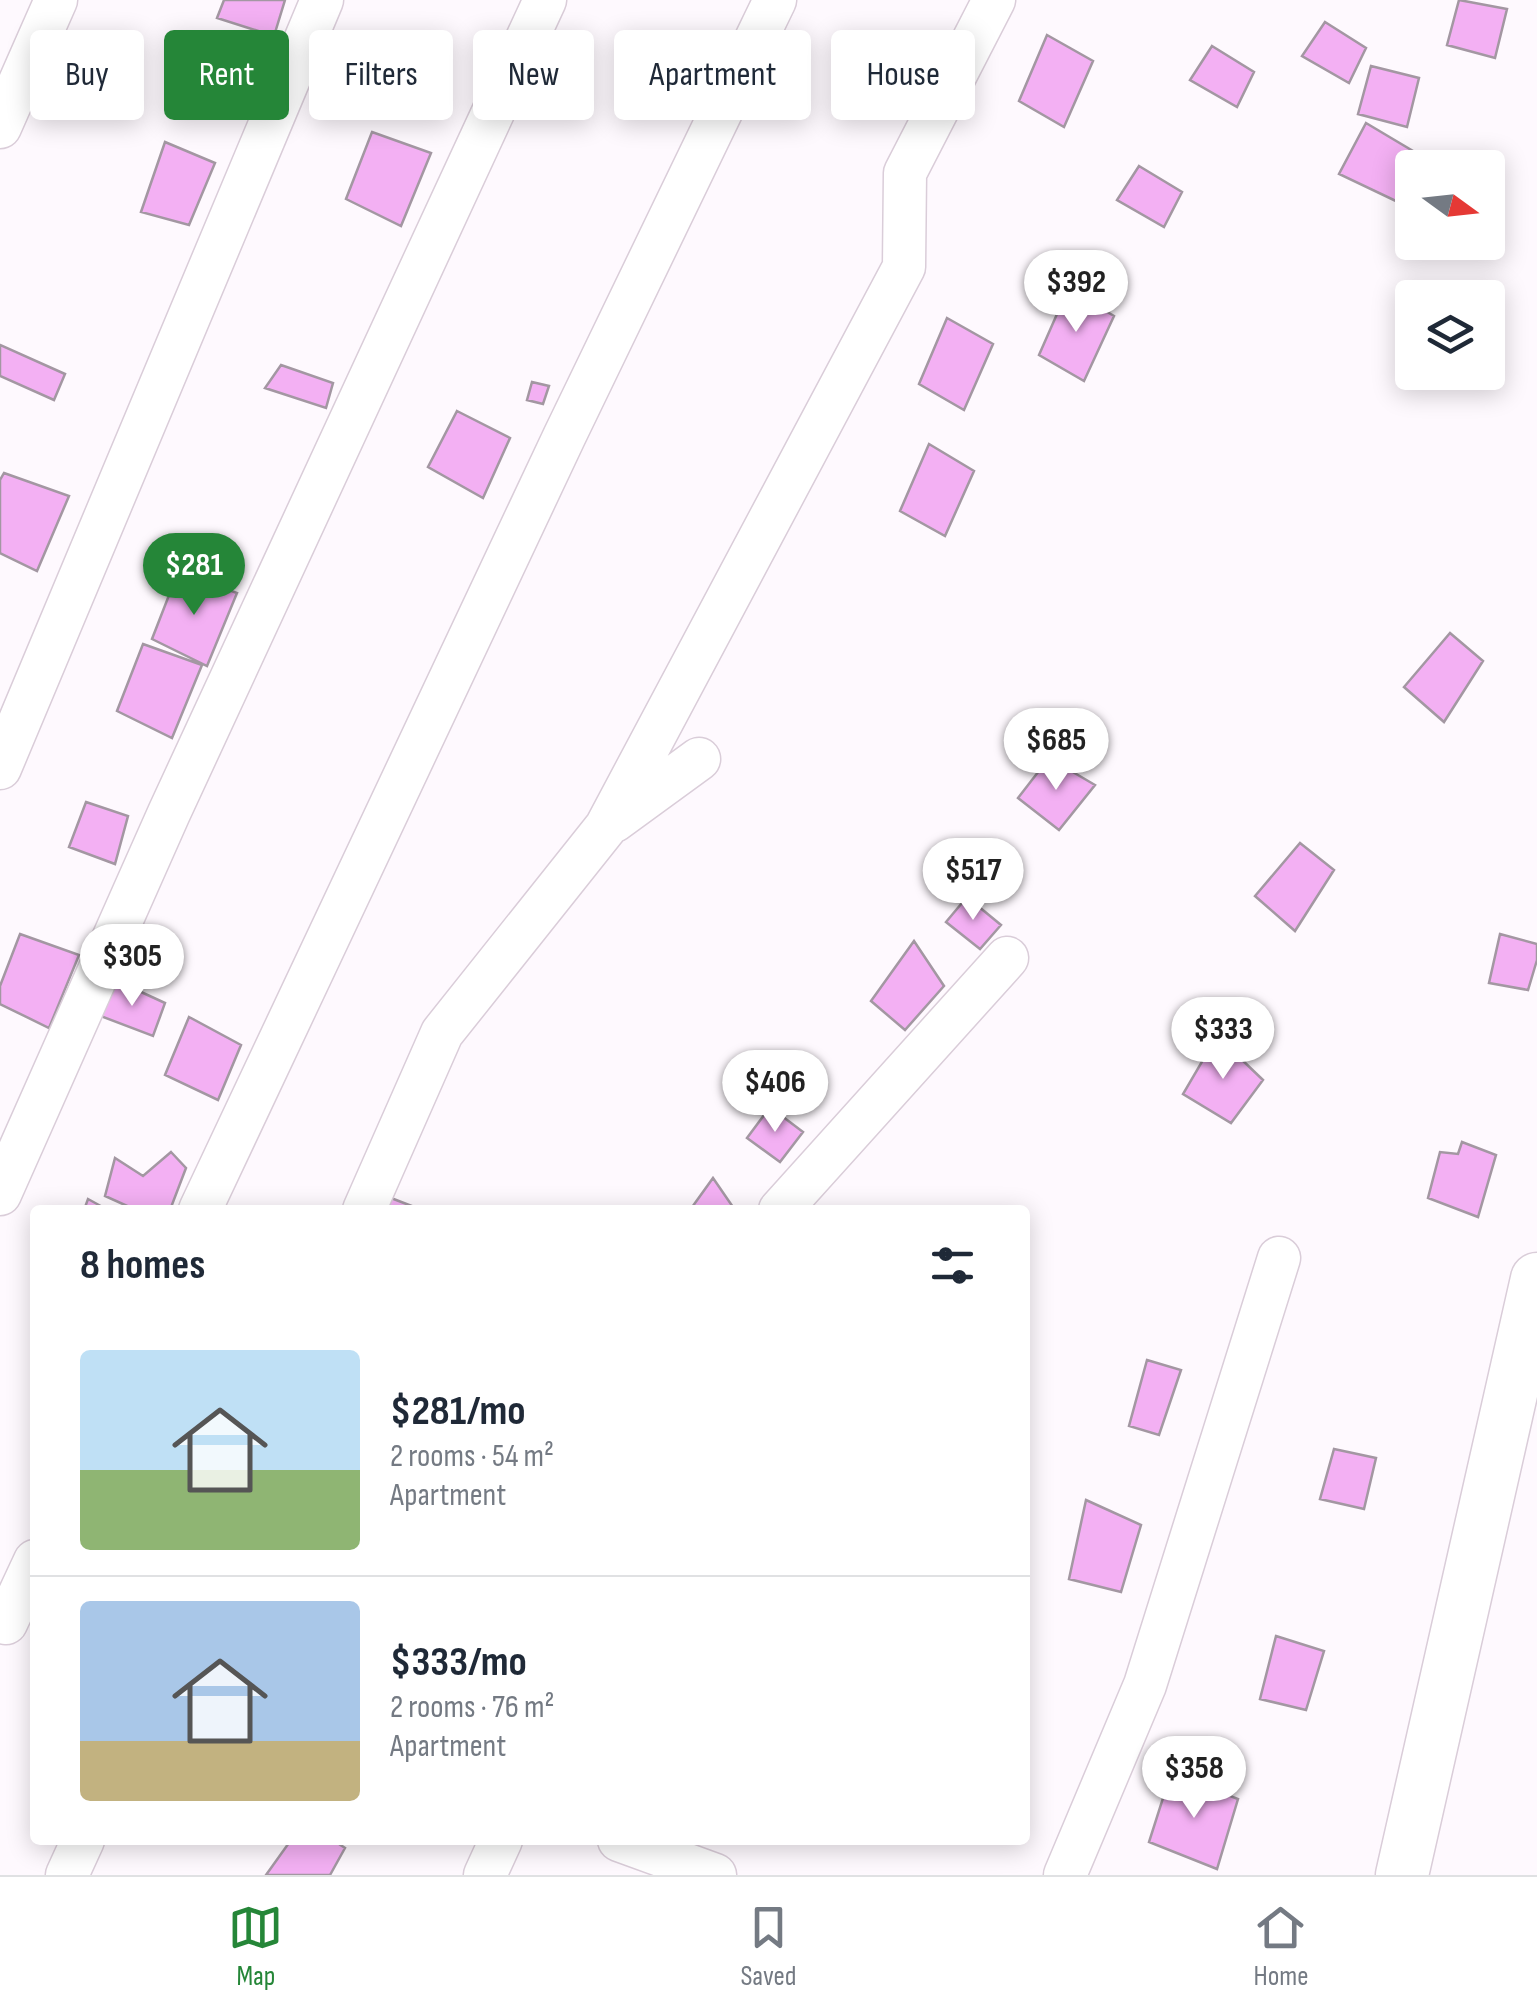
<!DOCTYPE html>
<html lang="en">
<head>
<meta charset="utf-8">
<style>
  :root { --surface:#fff; --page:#f6f6f7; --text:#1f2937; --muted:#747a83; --line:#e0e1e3; --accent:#258638 }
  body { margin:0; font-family:"Sofia Sans Condensed",sans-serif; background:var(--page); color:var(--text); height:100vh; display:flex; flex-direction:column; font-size:38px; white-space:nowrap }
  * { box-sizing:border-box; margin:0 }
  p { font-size:32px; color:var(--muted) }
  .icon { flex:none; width:55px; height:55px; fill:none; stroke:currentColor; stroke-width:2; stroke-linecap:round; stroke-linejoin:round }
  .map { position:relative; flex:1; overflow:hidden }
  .drawer { position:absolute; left:30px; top:1205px; width:1000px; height:640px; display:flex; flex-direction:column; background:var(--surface); border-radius:10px; box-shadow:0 5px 25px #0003 }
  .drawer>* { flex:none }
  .guide { position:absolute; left:30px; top:30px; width:1000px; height:90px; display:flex; gap:20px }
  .needle { width:65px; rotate:105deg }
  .controls { position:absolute; left:1395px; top:150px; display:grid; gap:20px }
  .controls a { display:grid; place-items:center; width:110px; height:110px; border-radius:10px; background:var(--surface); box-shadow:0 5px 25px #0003; font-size:50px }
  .price { position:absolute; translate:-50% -85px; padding:0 22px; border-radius:35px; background:#fff; color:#222; font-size:32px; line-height:65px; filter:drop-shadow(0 2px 5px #0008) }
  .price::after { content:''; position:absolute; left:50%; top:60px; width:30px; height:22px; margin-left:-15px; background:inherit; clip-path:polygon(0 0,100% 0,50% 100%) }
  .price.current { background:var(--accent); color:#fff }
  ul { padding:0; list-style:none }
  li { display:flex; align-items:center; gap:30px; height:250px; padding:0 50px }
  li+li { border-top:2px solid var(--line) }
  li span { display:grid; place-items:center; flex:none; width:280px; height:200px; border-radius:10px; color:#555 }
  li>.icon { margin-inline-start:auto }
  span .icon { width:120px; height:120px; fill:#fffc; stroke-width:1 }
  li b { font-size:42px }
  h2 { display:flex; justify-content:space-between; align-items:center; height:120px; padding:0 50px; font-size:42px }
  .pill { padding:0 35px; border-radius:10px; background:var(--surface); box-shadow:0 5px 25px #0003; font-size:35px; line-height:90px }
  .pill.current { background:var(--accent); color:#fff }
  .tab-bar { display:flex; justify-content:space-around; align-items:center; height:140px; border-top:2px solid var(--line); background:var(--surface); font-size:28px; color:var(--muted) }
  .tab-bar a { display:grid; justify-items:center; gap:5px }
  .tab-bar .current { color:var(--accent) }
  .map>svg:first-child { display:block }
</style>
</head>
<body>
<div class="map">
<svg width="1537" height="1875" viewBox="0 0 1537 1875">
  <rect width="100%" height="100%" fill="#fef9fe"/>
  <path fill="#f3b0f3" stroke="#a397a2" stroke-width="2.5" d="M224 0H285L274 36 217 18Z
    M1459 0 1507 9 1495 58 1447 45Z
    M1325 22 1366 48 1349 83 1302 56Z
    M1047 35 1093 61 1064 127 1019 101Z
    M1212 46 1254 72 1237 107 1190 80Z
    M1371 66 1419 78 1407 127 1358 114Z
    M1366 123 1423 157 1417 168H1412V176L1398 202 1339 174Z
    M372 132 431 153 401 226 346 199Z
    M165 142 215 163 189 225 141 212Z
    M1139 166 1182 192 1164 227 1117 200Z
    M1068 289 1114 316 1084 381 1039 355Z
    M947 318 993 344 964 410 919 384Z
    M0 345 65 374 54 400 0 376Z
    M281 365 333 383 326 408 265 388Z
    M532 382 549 386 543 404 527 400Z
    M457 411 510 438 483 498 428 467Z
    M929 444 974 471 945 536 900 511Z
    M4 473 69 496 37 571 0 553V480Z
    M178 572 237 593 207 666 152 639Z
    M1450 633 1483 661 1444 722 1404 687Z
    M143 644 202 665 172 738 117 711Z
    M1049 758 1095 785 1059 830 1018 798Z
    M86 802 128 816 115 864 69 847Z
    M1300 843 1334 870 1295 931 1255 896Z
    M967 897 1001 925 980 949 946 922Z
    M20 934 79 955 49 1028 0 1004V986Z
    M1500 934 1537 944V960L1528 990 1489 983Z
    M914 941 944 986 905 1030 871 1001Z
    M115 980 165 1003 153 1036 98 1015Z
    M189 1017 241 1045 218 1100 165 1075Z
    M1217 1036 1263 1080 1231 1123 1183 1094Z
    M770 1107 803 1132 780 1162 747 1138Z
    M1462 1142 1496 1155 1478 1217 1428 1198 1440 1152 1458 1154Z
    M171 1152 186 1168 170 1210H136L105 1196 115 1158 143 1176Z
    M713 1178 735 1210H690Z
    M391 1198 422 1210H388Z
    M88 1199 108 1210H84Z
    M1147 1360 1181 1370 1159 1435 1129 1426Z
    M1334 1449 1376 1458 1364 1509 1320 1499Z
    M1086 1500 1141 1525 1121 1592 1069 1579Z
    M1276 1636 1324 1651 1306 1710 1260 1699Z
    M1171 1773 1238 1799 1217 1869 1149 1842Z
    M291 1840H333L345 1848 330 1875H266Z"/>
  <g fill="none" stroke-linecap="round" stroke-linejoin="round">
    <defs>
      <path id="minor" d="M0 127 56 0
        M0 768 322 0
        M614 821 699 759
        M0 1194 169 813 545 0
        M200 1210 564 437 775 0
        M364 1210 442 1033 606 827 904 267 905 173 994 0
        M780 1210 1007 958
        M6 1623 35 1561
        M619 1840 715 1875
        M67 1875 83 1840
        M485 1875 501 1840
        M1065 1875 1145 1685 1279 1258"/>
      <path id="tertiary" d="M1402 1875 1537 1279"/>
    </defs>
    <use href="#minor" stroke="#dacdd9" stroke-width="45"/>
    <use href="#tertiary" stroke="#dacdd9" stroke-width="55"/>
    <use href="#minor" stroke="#fff" stroke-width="42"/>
    <use href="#tertiary" stroke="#fff" stroke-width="52"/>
  </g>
</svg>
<div class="controls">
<a><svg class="needle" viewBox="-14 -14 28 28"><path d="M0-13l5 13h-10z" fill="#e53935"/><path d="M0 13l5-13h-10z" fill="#747a83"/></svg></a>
<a><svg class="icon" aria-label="layers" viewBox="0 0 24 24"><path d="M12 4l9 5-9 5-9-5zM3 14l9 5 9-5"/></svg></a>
</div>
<b class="price" style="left:1076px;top:335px">$392</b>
<b class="price current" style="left:194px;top:618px">$281</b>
<b class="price" style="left:1056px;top:793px">$685</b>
<b class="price" style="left:973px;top:923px">$517</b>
<b class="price" style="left:132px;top:1009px">$305</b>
<b class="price" style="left:1223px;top:1082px">$333</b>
<b class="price" style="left:775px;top:1135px">$406</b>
<b class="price" style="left:1194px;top:1821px">$358</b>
<div class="guide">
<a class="pill">Buy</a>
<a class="pill current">Rent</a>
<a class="pill">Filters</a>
<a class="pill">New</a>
<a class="pill">Apartment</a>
<a class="pill">House</a>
</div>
<section class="drawer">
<h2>8 homes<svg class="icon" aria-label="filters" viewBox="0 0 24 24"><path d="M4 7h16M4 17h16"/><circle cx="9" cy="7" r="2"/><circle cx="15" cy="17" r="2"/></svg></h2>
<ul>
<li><span style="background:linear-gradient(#bfe0f5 60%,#8fb573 0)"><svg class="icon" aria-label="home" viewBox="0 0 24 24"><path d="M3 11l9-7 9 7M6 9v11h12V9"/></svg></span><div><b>$281/mo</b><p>2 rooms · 54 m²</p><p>Apartment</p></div></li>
<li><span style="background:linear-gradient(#a9c7e8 70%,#c2b280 0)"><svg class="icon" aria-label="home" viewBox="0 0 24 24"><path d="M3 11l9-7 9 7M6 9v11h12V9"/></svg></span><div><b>$333/mo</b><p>2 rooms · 76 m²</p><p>Apartment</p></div></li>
</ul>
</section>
</div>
<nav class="tab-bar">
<a class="current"><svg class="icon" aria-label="map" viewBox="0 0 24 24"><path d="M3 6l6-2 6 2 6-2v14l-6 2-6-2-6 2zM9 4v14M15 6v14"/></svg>Map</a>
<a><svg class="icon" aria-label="saved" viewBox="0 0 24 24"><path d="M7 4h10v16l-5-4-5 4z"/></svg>Saved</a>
<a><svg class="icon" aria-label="home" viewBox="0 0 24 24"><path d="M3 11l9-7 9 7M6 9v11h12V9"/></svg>Home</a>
</nav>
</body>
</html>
